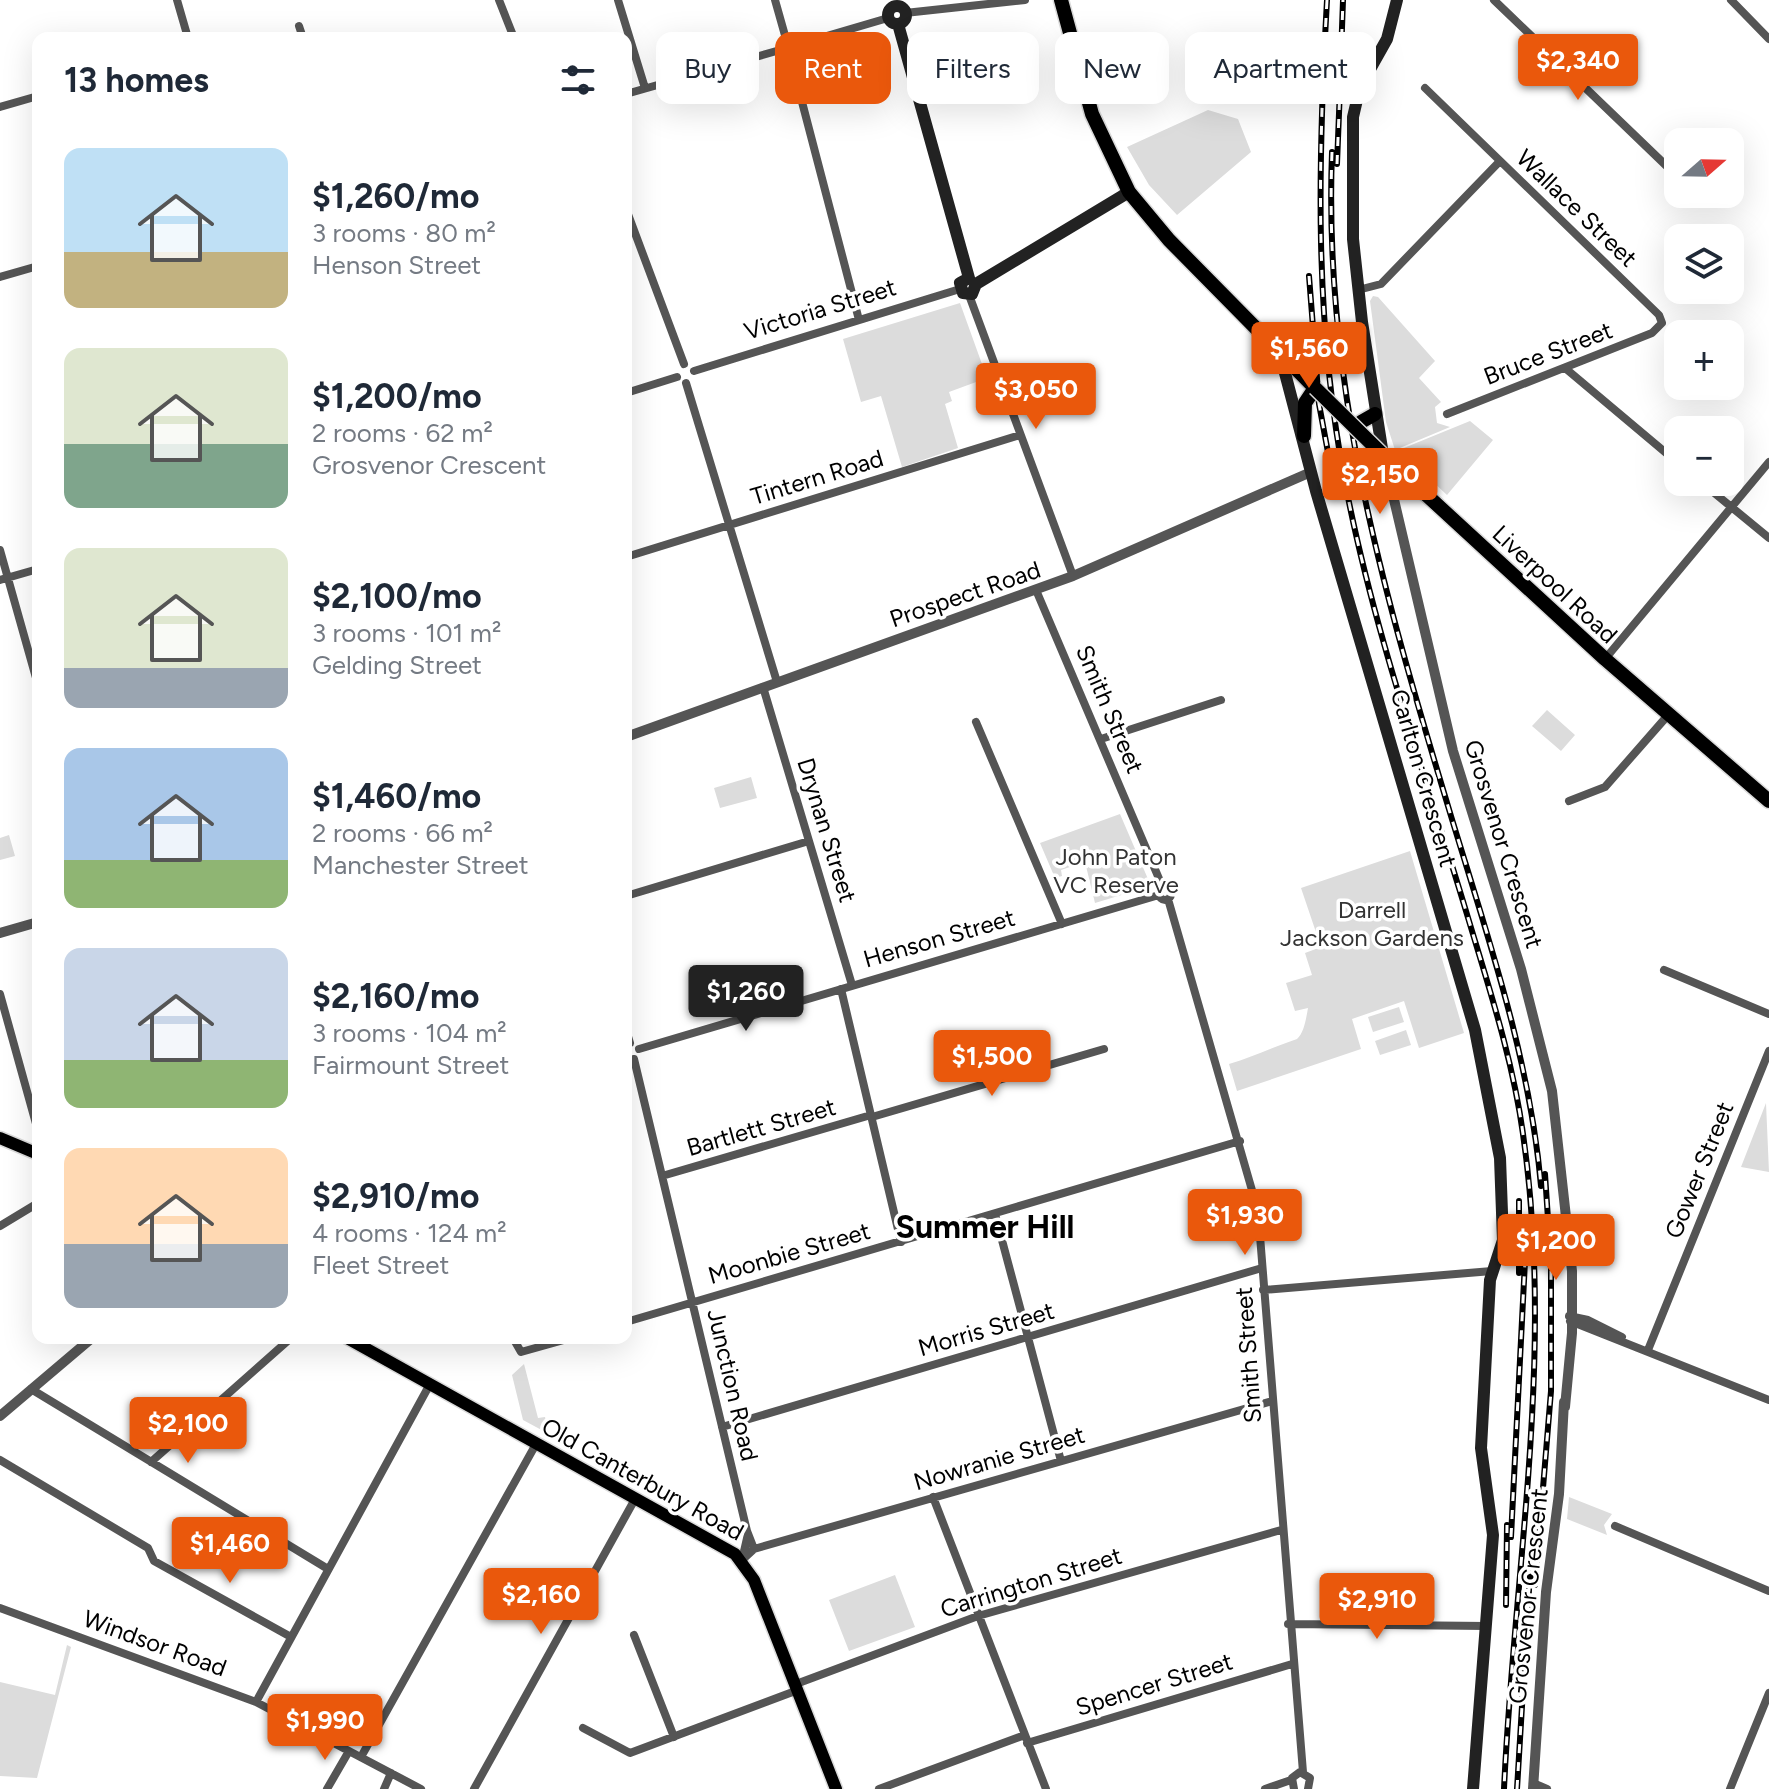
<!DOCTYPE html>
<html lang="en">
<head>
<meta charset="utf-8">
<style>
  :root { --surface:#fff; --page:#f2f2f3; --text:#1f2937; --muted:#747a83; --accent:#ea580c }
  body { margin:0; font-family:Figtree,sans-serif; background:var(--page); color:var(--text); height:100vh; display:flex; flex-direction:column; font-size:30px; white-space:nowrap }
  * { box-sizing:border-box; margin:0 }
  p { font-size:26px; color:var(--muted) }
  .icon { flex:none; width:44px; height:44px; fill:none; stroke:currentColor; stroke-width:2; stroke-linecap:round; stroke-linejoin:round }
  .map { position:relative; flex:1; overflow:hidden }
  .details { position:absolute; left:32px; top:32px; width:600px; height:1312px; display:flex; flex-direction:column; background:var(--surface); border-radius:16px; box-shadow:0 8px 32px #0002 }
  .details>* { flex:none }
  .hud { position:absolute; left:656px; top:32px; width:760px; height:72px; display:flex; gap:16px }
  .needle { width:52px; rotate:70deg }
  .tools { position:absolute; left:1664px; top:128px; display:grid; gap:16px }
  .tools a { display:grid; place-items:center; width:80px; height:80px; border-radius:16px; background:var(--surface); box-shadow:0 8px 32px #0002; font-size:40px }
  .price { position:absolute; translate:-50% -68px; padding:0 18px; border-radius:8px; background:var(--accent); color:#fff; font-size:26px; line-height:52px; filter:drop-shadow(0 2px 4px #0008) }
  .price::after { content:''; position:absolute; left:50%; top:48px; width:24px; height:18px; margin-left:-12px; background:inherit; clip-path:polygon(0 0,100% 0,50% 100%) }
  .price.on { background:#222; color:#fff }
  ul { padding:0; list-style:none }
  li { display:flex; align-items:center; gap:24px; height:200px; padding:0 32px }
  li span { display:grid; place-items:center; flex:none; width:224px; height:160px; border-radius:16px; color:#555 }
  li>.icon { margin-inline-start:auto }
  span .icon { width:96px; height:96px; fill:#fffc; stroke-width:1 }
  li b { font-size:34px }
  h2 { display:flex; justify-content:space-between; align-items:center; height:96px; padding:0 32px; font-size:34px }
  .tag { padding:0 28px; border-radius:16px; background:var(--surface); box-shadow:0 8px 32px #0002; font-size:28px; line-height:72px }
  .tag.on { background:var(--accent); color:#fff }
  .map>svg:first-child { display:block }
</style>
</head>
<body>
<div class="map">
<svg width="1769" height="1789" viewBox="0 0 1769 1789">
  <rect width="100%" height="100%" fill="#fff"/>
  <path fill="#dcdcdc" d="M1208 110 1238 119 1251 152 1177 215 1149 185 1127 147Z
    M1373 296 1378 297 1435 361 1419 378 1441 402 1435 407 1437 423 1450 427 1395 450 1386 422 1370 301Z
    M960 303 987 378 949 392 952 401 945 404 958 448 902 467 881 396 861 402 843 339Z
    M1470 421 1493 440 1447 495 1399 450Z
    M1547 710 1575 735 1561 751 1532 726Z
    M751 777 757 798 720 808 714 788Z
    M1120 814 1151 886 1095 903 1085 862 1061 870 1062 876 1055 878 1040 843Z
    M9 835 15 856 0 860V838Z
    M1410 851 1464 1033 1419 1048 1404 1001 1352 1019 1361 1049 1237 1091 1229 1064C1253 1057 1273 1047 1297 1039 1304 1033 1306 1019 1308 1008L1295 1011 1286 983 1312 975 1305 953 1321 947 1301 888Z
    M1399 1007 1404 1022 1373 1032 1368 1017Z
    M1406 1030 1411 1045 1380 1055 1375 1041Z
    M1766 1103 1769 1172 1741 1167Z
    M524 1364 538 1418 545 1417 549 1434 523 1420 512 1375Z
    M1569 1497 1612 1514 1604 1525 1607 1535 1567 1519Z
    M895 1575 915 1627 849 1651 829 1600Z
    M67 1645 71 1647 37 1778 0 1776V1682L55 1695Z"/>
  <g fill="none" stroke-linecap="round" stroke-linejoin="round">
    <defs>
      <path id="primary" d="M0 1138 38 1154
        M347 1338 735 1554 754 1580 836 1789"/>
      <path id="trunk" d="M1061 0 1092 114 1129 192 1169 240 1315 388 1305 403 1304 436
        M1361 422 1375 414
        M1383 455 1605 659 1769 801
        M1392 492 1417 486"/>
    </defs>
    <use href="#primary" stroke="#dbdbdb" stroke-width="15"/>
    <use href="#trunk" stroke="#dbdbdb" stroke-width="17"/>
    <path stroke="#555" stroke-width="8" d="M177 0 188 38
      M499 0 514 38
      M618 0 645 88
      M775 0 786 39
      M1494 0 1678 177
      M1731 0 1769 39
      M905 13 1025 0
      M299 26 303 38
      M796 45 888 18
      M790 56 859 320
      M1425 88 1659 315 1662 323 1652 333 1447 414
      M626 94 780 50
      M0 107 38 96
      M1696 194 1703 200
      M626 209 684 364
      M0 277 38 266
      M1358 290 1381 284 1500 161
      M969 295 1073 576
      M1565 368 1678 463
      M694 371 960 289
      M686 383 777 682
      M626 393 677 377
      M1701 482 1769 538
      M0 550 38 685
      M626 557 1020 435
      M0 580 38 569
      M1036 590 1163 888
      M1605 659 1769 462
      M763 687 852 985
      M976 722 1062 924
      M1101 739 1221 700
      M1569 801 1605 787 1669 714
      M1159 894a6 6 0 1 1 12 0a6 6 0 1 1-12 0Z
      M626 896 809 841
      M1168 899 1258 1211 1303 1772
      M1664 970 1769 1014
      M841 989 901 1242
      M0 994 38 1131
      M626 1030 630 1043
      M639 1049 1159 895
      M634 1059 747 1531 754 1549
      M872 1117 1104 1049
      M662 1176 871 1115
      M995 1214 1061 1461
      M0 1226 38 1203
      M1263 1290 1492 1271
      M1569 1316 1588 1320 1622 1337
      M1570 1321 1769 1400
      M626 1322 1240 1141
      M513 1338 521 1352 571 1338
      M1648 1350 1769 1051
      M31 1389 328 1569
      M722 1427 1262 1268
      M0 1460 148 1548 154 1561 291 1637
      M151 1462 291 1338
      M933 1497 1046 1789
      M1615 1526 1769 1591
      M742 1560 748 1534
      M741 1561 754 1549 1272 1401
      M0 1608 256 1702 421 1789
      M1288 1624 1487 1626
      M634 1635 674 1737
      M796 1684 978 1616 1281 1530
      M256 1702 430 1384
      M583 1728 630 1753 798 1690
      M1027 1743 1292 1664
      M361 1757 536 1444
      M1533 1783 1547 1789
      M327 1789 349 1751
      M384 1789 391 1773
      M474 1789 635 1499
      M879 1789 1025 1735
      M1265 1789 1291 1780
      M1294 1789 1292 1778 1300 1772 1310 1778 1308 1789
      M1730 1789 1769 1693"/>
    <path stroke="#555" stroke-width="10" d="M1384 457 1453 751 1521 969 1552 1091 1572 1271V1333L1565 1407
      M626 737 1073 576 1311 472
      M0 933 38 922
      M0 1416 92 1338
      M1533 1789 1546 1592 1559 1494 1564 1402"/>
    <path stroke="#222" stroke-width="12" d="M888 15a9 9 0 1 1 18 0a9 9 0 1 1-18 0Z
      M898 24 969 278
      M969 278 960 283 963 293 972 294 976 284
      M976 284 1129 192
      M1280 354 1316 491 1475 1030 1500 1158 1503 1240 1490 1280 1481 1448 1493 1535 1473 1789
      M1383 455 1362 322 1353 239V117L1360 87 1387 39 1397 0"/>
    <use href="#primary" stroke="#000" stroke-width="12"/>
    <use href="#trunk" stroke="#000" stroke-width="14"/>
    <defs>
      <path id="rail" d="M1327 0C1318 162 1314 322 1345 482 1373 630 1426 777 1469 921 1490 991 1513 1061 1523 1134 1555 1356 1514 1567 1504 1789
        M1341 56 1343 0
        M1334 100 1336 44
        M1332 152C1323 388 1384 594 1451 816 1488 938 1530 1059 1541 1186
        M1337 164 1340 88
        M1309 276 1319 404 1335 490
        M1519 1201V1273
        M1511 1537 1525 1261
        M1535 1585 1551 1391V1264L1545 1174
        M1506 1605 1507 1525
        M1517 1789 1530 1573"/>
    </defs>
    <use href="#rail" stroke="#000" stroke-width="6"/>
    <use href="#rail" stroke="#fff" stroke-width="3" stroke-dasharray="9" stroke-linecap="butt"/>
    <defs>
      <path id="trunk-bridge" d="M1315 388 1383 455"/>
    </defs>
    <use href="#trunk-bridge" stroke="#dbdbdb" stroke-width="17" stroke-linecap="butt"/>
    <use href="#trunk-bridge" stroke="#000" stroke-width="14"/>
  </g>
  <g text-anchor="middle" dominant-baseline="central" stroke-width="7" stroke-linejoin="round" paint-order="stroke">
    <g font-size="24" fill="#000" stroke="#fff">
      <text transform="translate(1577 208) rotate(44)">Wallace Street</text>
      <text transform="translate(820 309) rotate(-17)">Victoria Street</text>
      <text transform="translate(1548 353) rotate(-21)">Bruce Street</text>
      <text transform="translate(817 477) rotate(-17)">Tintern Road</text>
      <text transform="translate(1555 584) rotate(43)">Liverpool Road</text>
      <text transform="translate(965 594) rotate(-19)">Prospect Road</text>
      <text transform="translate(1110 709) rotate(67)">Smith Street</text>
      <text transform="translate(1424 778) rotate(74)">Carlton Crescent</text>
      <text transform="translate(827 830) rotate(73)">Drynan Street</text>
      <text transform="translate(1504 844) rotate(73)">Grosvenor Crescent</text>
      <text transform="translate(939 938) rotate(-16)">Henson Street</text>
      <text transform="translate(761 1127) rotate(-16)">Bartlett Street</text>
      <text transform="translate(1699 1170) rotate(-68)">Gower Street</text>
      <text transform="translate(789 1253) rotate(-16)">Moonbie Street</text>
      <text transform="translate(986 1329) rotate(-16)">Morris Street</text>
      <text transform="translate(1248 1355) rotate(-94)">Smith Street</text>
      <text transform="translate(733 1385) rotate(77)">Junction Road</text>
      <text transform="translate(999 1458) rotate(-16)">Nowranie Street</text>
      <text transform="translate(643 1479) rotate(29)">Old Canterbury Road</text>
      <text transform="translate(1031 1582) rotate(-17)">Carrington Street</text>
      <text transform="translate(1528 1596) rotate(-84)">Grosvenor Crescent</text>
      <text transform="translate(155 1643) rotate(20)">Windsor Road</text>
      <text transform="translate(1154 1684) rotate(-17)">Spencer Street</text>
    </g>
    <g font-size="24" fill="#333" stroke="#fff">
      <text x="1116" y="856">John Paton<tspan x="1116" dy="28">VC Reserve</tspan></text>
      <text x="1372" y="909">Darrell<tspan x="1372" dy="28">Jackson Gardens</tspan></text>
    </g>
    <g font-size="32" font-weight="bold" fill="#000" stroke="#fff">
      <text x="985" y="1227">Summer Hill</text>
    </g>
  </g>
</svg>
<div class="tools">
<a><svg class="needle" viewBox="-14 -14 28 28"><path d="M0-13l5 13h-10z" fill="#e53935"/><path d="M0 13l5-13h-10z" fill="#747a83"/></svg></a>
<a><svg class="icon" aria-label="layers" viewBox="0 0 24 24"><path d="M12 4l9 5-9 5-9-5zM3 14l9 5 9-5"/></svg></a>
<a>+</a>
<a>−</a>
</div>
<b class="price" style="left:1578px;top:102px">$2,340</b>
<b class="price" style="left:1309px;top:390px">$1,560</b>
<b class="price" style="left:1036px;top:431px">$3,050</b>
<b class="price" style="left:1380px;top:516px">$2,150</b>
<b class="price on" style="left:746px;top:1033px">$1,260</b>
<b class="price" style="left:992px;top:1098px">$1,500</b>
<b class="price" style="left:1245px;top:1257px">$1,930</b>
<b class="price" style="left:1556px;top:1282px">$1,200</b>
<b class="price" style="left:188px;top:1465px">$2,100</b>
<b class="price" style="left:230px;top:1585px">$1,460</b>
<b class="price" style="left:541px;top:1636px">$2,160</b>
<b class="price" style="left:1377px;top:1641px">$2,910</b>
<b class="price" style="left:325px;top:1762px">$1,990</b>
<div class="hud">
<a class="tag">Buy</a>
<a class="tag on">Rent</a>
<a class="tag">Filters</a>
<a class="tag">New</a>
<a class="tag">Apartment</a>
</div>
<section class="details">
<h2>13 homes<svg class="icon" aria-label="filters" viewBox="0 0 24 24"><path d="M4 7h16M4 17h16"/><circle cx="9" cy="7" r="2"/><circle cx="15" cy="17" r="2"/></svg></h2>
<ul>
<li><span style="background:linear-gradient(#bfe0f5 65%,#c2b280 0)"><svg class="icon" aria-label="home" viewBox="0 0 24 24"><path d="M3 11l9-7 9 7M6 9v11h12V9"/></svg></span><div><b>$1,260/mo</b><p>3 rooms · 80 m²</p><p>Henson Street</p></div></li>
<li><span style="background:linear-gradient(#dfe7d0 60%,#7fa58c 0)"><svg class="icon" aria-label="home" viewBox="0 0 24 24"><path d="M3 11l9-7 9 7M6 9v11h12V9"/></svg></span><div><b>$1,200/mo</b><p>2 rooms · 62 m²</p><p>Grosvenor Crescent</p></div></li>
<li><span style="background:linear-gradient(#dfe7d0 75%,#9aa5b1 0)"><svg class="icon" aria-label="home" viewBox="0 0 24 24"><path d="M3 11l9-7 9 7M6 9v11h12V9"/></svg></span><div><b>$2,100/mo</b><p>3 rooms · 101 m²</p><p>Gelding Street</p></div></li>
<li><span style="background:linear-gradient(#a9c7e8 70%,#8fb573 0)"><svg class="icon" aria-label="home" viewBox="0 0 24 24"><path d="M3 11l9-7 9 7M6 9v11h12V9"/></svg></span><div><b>$1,460/mo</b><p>2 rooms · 66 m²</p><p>Manchester Street</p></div></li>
<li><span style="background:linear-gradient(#c9d6e8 70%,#8fb573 0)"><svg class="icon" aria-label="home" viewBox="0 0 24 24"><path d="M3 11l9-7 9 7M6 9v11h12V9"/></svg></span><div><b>$2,160/mo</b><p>3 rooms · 104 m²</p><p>Fairmount Street</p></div></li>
<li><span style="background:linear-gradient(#ffd9b3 60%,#9aa5b1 0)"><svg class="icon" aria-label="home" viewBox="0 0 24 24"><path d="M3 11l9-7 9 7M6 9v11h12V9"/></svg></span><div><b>$2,910/mo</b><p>4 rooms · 124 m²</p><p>Fleet Street</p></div></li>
</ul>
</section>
</div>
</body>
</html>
